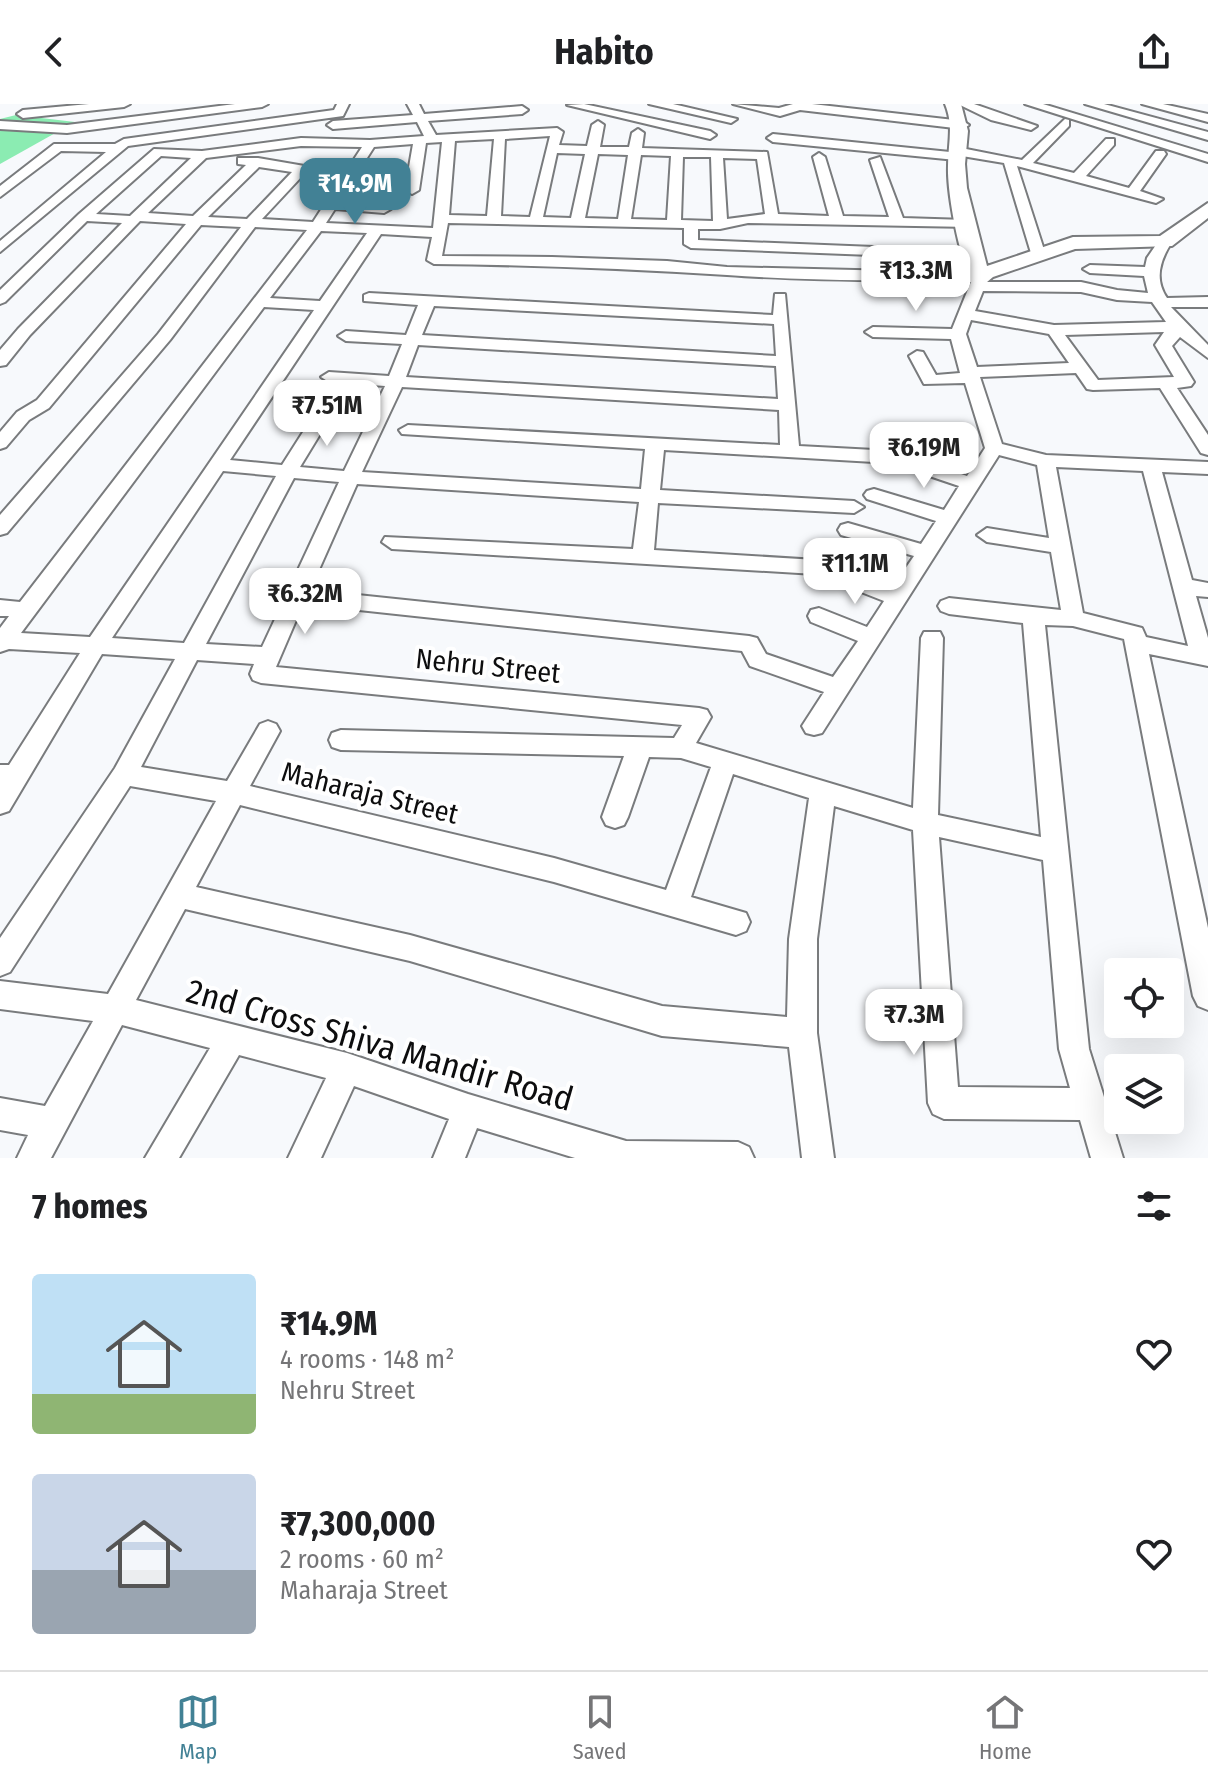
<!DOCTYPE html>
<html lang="en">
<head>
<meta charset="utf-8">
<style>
  :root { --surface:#fff; --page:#f2f2f2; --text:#202124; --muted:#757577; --line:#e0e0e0; --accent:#428195 }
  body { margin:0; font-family:"Fira Sans Condensed",sans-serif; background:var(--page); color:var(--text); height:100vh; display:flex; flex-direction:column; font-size:30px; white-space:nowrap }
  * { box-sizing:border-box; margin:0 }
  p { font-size:26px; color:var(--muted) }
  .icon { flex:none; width:44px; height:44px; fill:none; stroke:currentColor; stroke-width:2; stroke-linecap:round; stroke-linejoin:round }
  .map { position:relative; height:1054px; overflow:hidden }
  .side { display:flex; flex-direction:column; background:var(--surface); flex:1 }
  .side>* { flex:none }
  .tools { position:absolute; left:1104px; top:854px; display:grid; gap:16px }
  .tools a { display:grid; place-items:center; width:80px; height:80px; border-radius:8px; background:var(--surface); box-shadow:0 8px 32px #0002; font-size:40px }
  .price { position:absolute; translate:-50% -68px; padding:0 18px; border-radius:16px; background:#fff; color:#222; font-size:26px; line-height:52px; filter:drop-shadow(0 2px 4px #0008) }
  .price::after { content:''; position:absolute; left:50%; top:48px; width:24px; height:18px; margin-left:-12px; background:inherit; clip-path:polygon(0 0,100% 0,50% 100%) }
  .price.selected { background:var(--accent); color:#fff }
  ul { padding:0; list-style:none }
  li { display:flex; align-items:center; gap:24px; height:200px; padding:0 32px }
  li span { display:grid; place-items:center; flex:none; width:224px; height:160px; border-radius:8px; color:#555 }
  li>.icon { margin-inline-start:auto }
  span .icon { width:96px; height:96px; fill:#fffc; stroke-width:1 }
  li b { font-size:34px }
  h2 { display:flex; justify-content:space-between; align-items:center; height:96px; padding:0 32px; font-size:34px }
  header { display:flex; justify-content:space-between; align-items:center; height:104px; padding:0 32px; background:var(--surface); font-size:36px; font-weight:700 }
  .dock { display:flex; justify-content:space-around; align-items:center; height:112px; border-top:2px solid var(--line); background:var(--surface); font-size:22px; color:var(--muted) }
  .dock a { display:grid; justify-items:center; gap:4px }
  .dock .selected { color:var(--accent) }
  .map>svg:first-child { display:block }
</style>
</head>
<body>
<header><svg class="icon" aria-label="back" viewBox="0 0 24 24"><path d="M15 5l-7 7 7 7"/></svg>Habito<svg class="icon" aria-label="share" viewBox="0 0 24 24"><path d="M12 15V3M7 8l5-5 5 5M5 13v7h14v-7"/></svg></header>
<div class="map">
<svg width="1208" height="1054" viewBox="0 0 1208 1054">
  <rect width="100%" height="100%" fill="#f7f9fc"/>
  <path fill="#8becb2" d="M16 11 75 18 0 60V15Z"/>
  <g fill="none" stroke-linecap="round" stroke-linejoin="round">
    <defs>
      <path id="street" d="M89 0H130L124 3 23 14 17 10 23 6Z
        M235 0H268L262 3 67 29 0 25V17L67 21Z
        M337 0H349L343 12 128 42 0 148V137L106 48 61 47 0 93V82L54 40H115L124 35 334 6Z
        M407 0H419L424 10 522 2 528 6 522 10 428 17 436 31 557 24 563 28 559 41 587 42 592 21 598 17 604 21 600 43H629L632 29 638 25 644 29 642 44 767 48 778 110 829 112 813 53 819 49 825 53 843 112 889 113 870 56 880 53 903 114 966 116 971 117V123L748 119 720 125H698V136L974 147 981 151 974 155 691 144 684 140V124L448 119 442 152 552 153 667 157 727 163 980 169 985 171 986 178H1081L1117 186 1148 189 1144 172 1090 169 1083 165 1090 161 1145 163 1147 154 1160 135H1170L1172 138C1160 156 1154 175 1167 194L1208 193V203H1171L1208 241V254L1180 233 1172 242 1194 278 1191 282 1177 284 1208 331V351L1201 349 1160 284 1093 286 1087 285 1076 269 980 273 1002 340 1046 351 1208 358V370L1162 368 1192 476 1208 479V493L1196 492 1208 534V562L1149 550 1208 824V906L1198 902 1193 892 1124 535 1073 522 1045 521 1089 945 1123 1054H1091L1080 1016 944 1015 933 1010 928 999 913 726 834 702 817 835V929L834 1054H802L789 943 662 932 410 857 185 805 136 896 347 949 468 990 626 1037 738 1038 749 1043 754 1054H575L477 1024 465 1054H433L449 1015 354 982 321 1054H288L326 974 239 951 179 1054H145L210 944 122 921 51 1054H17L28 1031 0 1026V994L45 1002 93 917 0 905V877L108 890 216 697 130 682 10 868 0 872V834L115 664 175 555 102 550 9 707 0 710V661H9L80 549 9 545 0 548V524L9 512H0V496L20 498 307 126 255 123 170 236 7 429 0 431V411L158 230 241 123 201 121 49 304 29 316 6 343 0 345V328L17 308 37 296 186 120 140 117 30 231 6 261 0 262V246L18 225 122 119 87 117 5 198 0 200V186L79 110 154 45 202 47 301 34 370 36 424 32 417 18 333 25 327 21 333 17 413 11ZM550 32 530 113 501 112 505 35ZM494 35 487 112 449 111 455 37ZM442 38 433 124 326 119 335 105 384 109 391 105 384 101 339 98 374 43 413 40 405 86 412 90 419 86 426 39ZM301 42 362 43 345 69 258 54H238V60L246 61 193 112 148 109 206 54ZM557 49 585 50 571 114 543 113ZM598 50 628 51 618 115 585 114ZM641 51 671 52 667 116 631 115ZM161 52 191 54 130 112 96 110ZM683 53H711L713 117 681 116ZM723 54 757 55 765 110 727 115ZM259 63 292 68 247 115 208 113ZM304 70 340 76 313 118 262 115ZM321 127 367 129 320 197 270 194ZM381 130 432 133 427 156 434 160C532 161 629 165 727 171 808 177 890 176 971 178L952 225 873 223 865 228 873 233 951 235 960 269 936 271 923 248 917 247 909 252 924 280 965 279 985 344 967 372 893 347 799 342 785 190H775L773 211 369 189 364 191V197L418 201 406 231 346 227 338 232 346 237 402 240 389 272 329 268 321 273 329 278 385 282 344 367 300 363 339 299 330 294 324 295 282 361 230 356ZM983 187 1081 188 1117 196 1152 198 1166 218 1054 221 975 207ZM434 202 774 220 776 252 422 231ZM264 203 314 206 90 533 21 529ZM971 216 1049 230 1069 259 977 263 966 230ZM1164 228 1155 241 1174 273 1098 276 1065 231ZM418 241 776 262 778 295 406 273ZM402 283 779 306 780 341 408 321 399 326 402 330 645 345 641 385 362 368ZM664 346 891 359 959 382 944 406 874 385 867 387 864 391 867 395 936 417 921 440 848 419 841 421 838 426 841 431 914 452 892 484 817 456 654 446 658 399 854 409 864 403 854 397 660 386ZM999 351 1037 361 1049 434 987 424 977 431 987 438 1051 448 1061 506 949 494 941 497 938 502 941 507 949 510 1023 519 1041 733 938 711 943 534 940 528H924L921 534 913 704 696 639 711 613 707 606 699 604 276 563 303 500 742 547 750 562 824 588 802 622 806 629 814 631 822 629ZM1056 363 1143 367 1188 542 1146 533 1142 524 1083 509ZM223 367 276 372 184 539 112 534ZM294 374 339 378 262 543 206 540ZM357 380 639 398 633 445 385 433 382 438 392 445 815 470 884 497 867 523 819 504 811 506 808 512 811 518 858 537 833 573 766 550 757 534 749 532 310 486ZM197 556 254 560 250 570 253 576 261 579 682 621 674 634 341 626 332 629 329 636 332 643 341 646 624 652 602 713 606 721 615 724 624 721 628 713 649 653 681 654 711 663 666 786 554 754 250 682 280 627 276 620 268 617 260 620 227 677 141 663ZM733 670 809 694 789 835 787 913 662 902 410 831 196 783 240 701 554 778 736 831 746 827 750 818 746 809 691 793ZM939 733 1043 756 1059 945 1070 984 958 983Z
        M584 0 710 27 716 31 710 35 567 1Z
        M649 0H673L737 15 731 19Z
        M733 0 779 4 793 0H812L963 17 969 21 963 25 800 6 780 12Z
        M958 0H974L1037 22 1031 26 991 16Z
        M1025 0H1043L1208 50V58Z
        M1085 0H1104L1208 28V36Z
        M1142 0H1163L1208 10V18Z
        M1065 15 1069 16V22L1033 59 1074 69 1106 35H1114V41L1086 72 1129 84 1156 47H1164L1166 50 1140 87 1163 95 1156 99 1017 62 1045 149 1038 153 1031 149 1004 59 962 52 956 56 773 38 767 34 773 30 950 48 956 43 1022 56Z"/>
      <path id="secondary" d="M945 0H961L968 27 965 60 967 84 987 162 1073 133 1160 132 1208 99V114L1172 142 1075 145 993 173 987 178H973C959 156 947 88 948 62 948 39 954 22 945 0Z"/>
    </defs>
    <use href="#street" stroke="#797b7d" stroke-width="4"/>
    <use href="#secondary" stroke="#797b7d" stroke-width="4"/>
    <use href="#street" fill="#fff" fill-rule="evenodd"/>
    <use href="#secondary" fill="#fff" fill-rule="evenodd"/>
  </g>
  <g text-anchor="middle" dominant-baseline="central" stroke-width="8" stroke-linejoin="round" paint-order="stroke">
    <g font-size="28" fill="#0d0d0e" stroke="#fff">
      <text transform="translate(488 562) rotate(6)">Nehru Street</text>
      <text transform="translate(370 689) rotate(14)">Maharaja Street</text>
    </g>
    <g font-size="34" fill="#0d0d0e" stroke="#fff">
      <text transform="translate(380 941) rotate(16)">2nd Cross Shiva Mandir Road</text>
    </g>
  </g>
</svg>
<div class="tools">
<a><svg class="icon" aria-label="locate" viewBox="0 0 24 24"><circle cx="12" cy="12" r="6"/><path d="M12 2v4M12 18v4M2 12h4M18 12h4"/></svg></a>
<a><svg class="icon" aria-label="layers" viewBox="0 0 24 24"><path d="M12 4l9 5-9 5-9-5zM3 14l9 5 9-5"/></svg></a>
</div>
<b class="price selected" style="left:355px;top:122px">₹14.9M</b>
<b class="price" style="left:916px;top:209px">₹13.3M</b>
<b class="price" style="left:327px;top:344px">₹7.51M</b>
<b class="price" style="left:924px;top:386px">₹6.19M</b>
<b class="price" style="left:855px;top:502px">₹11.1M</b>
<b class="price" style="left:305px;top:532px">₹6.32M</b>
<b class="price" style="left:914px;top:953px">₹7.3M</b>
</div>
<section class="side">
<h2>7 homes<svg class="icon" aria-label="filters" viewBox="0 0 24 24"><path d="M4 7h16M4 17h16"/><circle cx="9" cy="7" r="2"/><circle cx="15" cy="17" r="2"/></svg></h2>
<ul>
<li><span style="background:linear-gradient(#bfe0f5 75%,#8fb573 0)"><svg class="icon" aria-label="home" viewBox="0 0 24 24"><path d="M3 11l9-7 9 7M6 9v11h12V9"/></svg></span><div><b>₹14.9M</b><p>4 rooms · 148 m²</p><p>Nehru Street</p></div><svg class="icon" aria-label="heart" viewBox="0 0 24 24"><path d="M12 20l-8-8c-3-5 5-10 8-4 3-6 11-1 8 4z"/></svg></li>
<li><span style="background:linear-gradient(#c9d6e8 60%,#9aa5b1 0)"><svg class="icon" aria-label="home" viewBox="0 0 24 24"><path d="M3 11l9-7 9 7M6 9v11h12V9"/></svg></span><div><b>₹7,300,000</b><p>2 rooms · 60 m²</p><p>Maharaja Street</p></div><svg class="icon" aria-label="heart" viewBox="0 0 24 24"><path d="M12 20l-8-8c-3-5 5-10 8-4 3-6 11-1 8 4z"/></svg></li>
</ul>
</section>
<nav class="dock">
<a class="selected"><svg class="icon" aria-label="map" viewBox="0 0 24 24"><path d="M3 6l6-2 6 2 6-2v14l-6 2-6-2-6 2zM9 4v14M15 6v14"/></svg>Map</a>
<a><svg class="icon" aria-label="saved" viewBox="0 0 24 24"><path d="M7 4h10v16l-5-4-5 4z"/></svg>Saved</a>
<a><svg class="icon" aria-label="home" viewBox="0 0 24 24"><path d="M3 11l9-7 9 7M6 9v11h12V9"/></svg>Home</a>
</nav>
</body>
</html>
